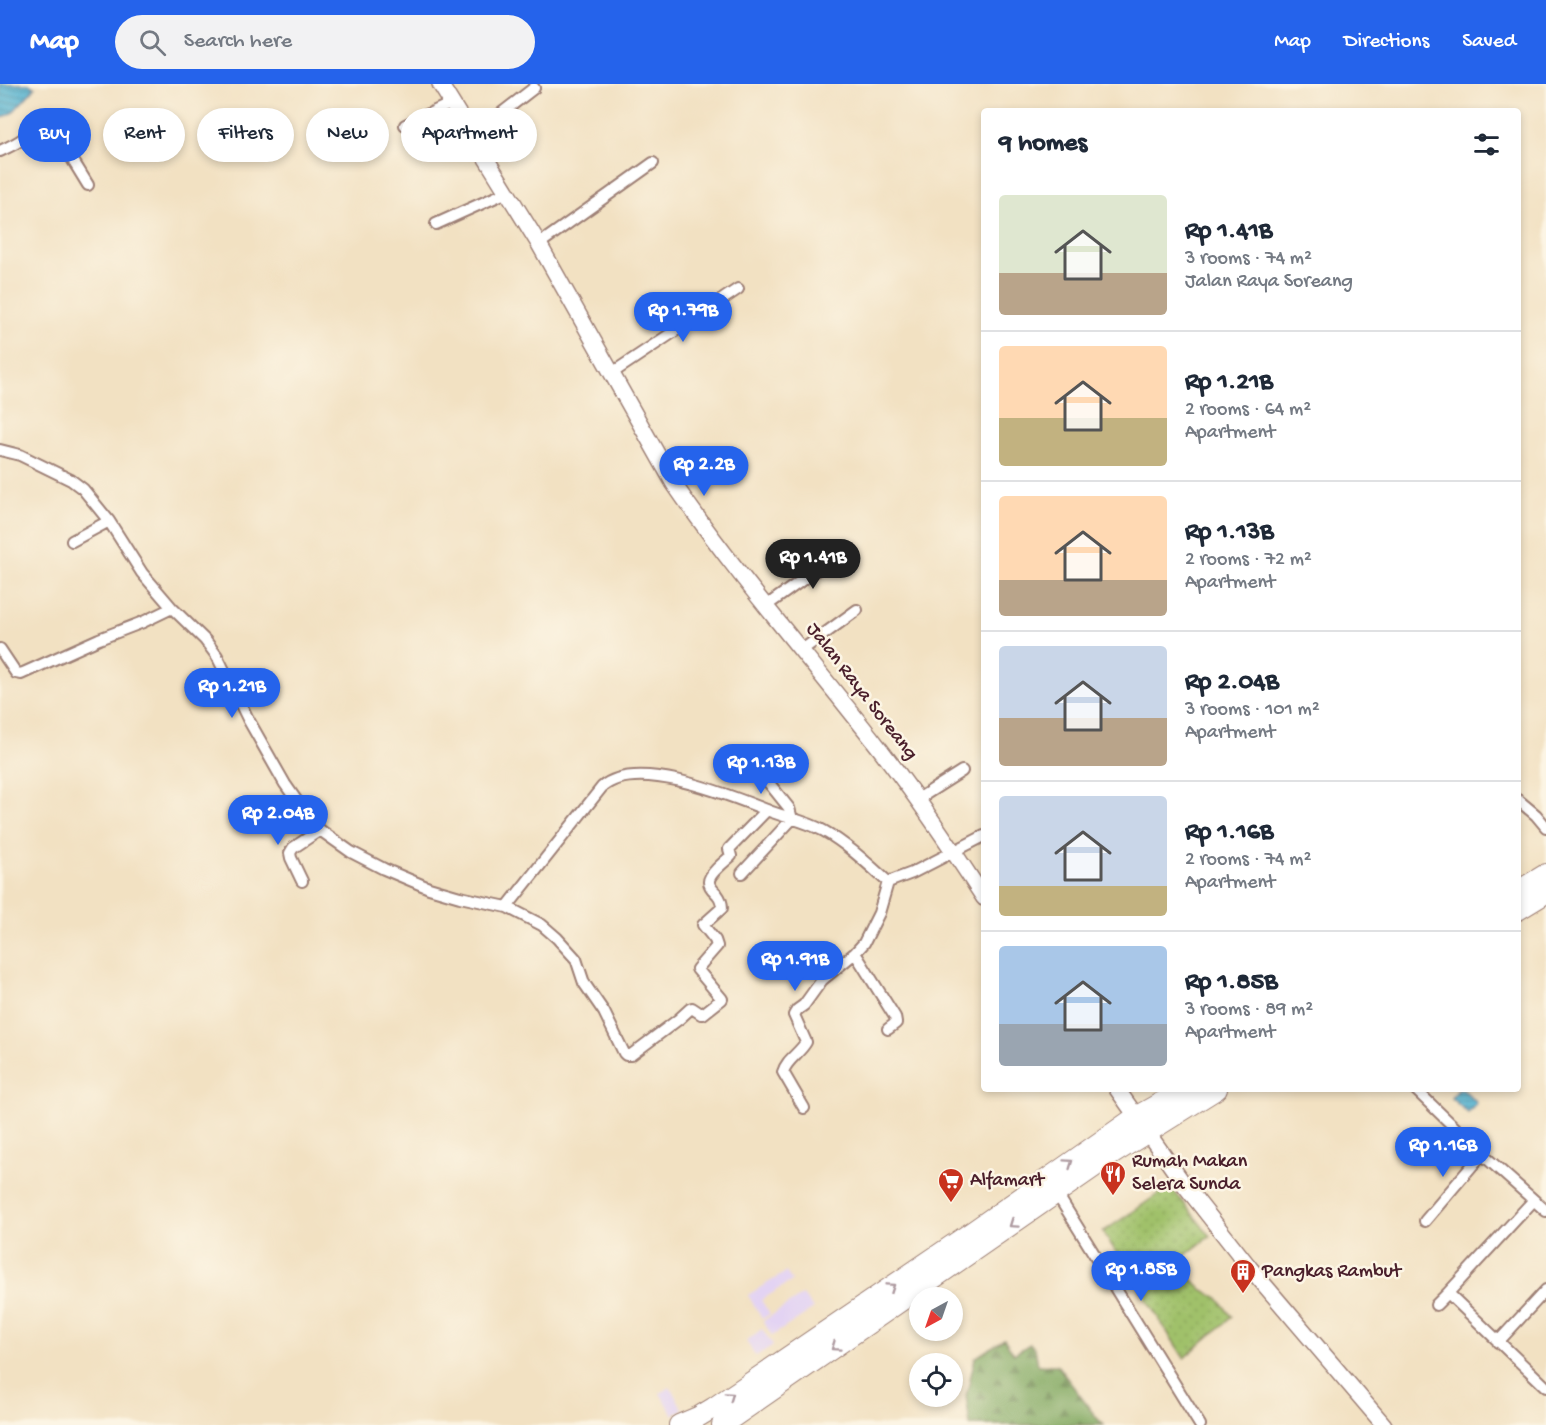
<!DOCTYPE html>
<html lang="en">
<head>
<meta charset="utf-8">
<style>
  :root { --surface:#fff; --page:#f2f2f3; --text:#1f2937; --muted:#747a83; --line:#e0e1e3; --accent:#2563eb }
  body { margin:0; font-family:"Gochi Hand",sans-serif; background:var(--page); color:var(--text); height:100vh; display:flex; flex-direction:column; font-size:22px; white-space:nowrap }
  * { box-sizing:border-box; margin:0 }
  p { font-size:20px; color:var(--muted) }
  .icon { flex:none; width:33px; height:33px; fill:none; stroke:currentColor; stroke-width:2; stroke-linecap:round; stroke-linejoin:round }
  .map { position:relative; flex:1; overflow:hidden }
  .drawer { position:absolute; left:981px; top:24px; width:540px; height:984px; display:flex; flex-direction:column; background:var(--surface); border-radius:6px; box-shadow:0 3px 9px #0003 }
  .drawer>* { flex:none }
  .banner { position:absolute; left:18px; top:24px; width:570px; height:54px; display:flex; gap:12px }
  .needle { width:39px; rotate:220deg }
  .fabs { position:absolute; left:909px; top:1203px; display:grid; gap:12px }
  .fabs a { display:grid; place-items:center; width:54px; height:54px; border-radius:50%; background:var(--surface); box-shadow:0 3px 9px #0003; font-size:30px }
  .price { position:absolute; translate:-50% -51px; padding:0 14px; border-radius:21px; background:var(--accent); color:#fff; font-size:20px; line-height:39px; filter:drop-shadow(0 2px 3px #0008) }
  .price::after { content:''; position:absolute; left:50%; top:36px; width:18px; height:14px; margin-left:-9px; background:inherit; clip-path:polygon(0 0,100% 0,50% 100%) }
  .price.active { background:#222; color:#fff }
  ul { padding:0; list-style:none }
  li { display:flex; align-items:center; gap:18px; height:150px; padding:0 18px }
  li+li { border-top:2px solid var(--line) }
  li span { display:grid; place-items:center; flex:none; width:168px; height:120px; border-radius:6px; color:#555 }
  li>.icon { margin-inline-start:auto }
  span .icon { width:72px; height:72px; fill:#fffc; stroke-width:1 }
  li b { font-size:26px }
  h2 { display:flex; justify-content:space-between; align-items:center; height:72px; padding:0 18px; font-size:26px }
  .tag { padding:0 21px; border-radius:27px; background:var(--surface); box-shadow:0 3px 9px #0003; font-size:21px; line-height:54px }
  .tag.active { background:var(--accent); color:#fff }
  header { display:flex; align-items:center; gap:36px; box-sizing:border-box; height:84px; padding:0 30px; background:var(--accent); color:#fff }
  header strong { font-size:28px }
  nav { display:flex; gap:33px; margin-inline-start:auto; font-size:21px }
  .search { width:420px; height:54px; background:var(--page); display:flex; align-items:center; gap:15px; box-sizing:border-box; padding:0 21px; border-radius:33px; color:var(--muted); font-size:22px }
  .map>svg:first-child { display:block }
</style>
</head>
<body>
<header>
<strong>Map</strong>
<div class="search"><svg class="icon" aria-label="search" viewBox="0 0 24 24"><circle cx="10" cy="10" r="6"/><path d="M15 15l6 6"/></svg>Search here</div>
<nav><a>Map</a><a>Directions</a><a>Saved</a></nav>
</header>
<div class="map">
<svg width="1546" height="1341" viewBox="0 0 1546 1341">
  <defs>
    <pattern id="grass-dots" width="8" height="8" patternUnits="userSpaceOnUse" patternTransform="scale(1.5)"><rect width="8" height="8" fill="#a0c16a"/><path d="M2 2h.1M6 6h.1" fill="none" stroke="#8ba55c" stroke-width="1.8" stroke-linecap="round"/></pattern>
    <pattern id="forest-firs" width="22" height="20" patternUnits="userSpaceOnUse" patternTransform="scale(1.5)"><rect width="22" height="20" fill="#80a75e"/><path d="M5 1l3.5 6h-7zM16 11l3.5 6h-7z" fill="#6b874e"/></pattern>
    <pattern id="water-rules" width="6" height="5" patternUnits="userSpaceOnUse" patternTransform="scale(1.5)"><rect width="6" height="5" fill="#50b0cf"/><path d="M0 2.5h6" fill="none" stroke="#448fa8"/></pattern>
  </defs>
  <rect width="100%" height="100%" fill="#fcf5e5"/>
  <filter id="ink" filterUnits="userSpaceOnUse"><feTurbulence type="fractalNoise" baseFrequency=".0167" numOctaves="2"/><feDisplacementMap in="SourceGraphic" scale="12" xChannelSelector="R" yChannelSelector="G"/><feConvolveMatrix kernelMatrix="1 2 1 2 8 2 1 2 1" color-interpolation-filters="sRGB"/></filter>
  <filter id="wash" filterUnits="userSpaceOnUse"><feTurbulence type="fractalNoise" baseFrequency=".008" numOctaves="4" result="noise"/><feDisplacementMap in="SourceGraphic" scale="24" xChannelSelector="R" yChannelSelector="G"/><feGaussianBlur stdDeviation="1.35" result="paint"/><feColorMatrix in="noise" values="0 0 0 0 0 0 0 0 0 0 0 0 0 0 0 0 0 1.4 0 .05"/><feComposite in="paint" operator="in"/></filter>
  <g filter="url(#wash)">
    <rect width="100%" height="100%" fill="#f2e1c2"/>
    <path fill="#e3d3f3" d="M786 1188 792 1197 761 1216 770 1230 762 1235 748 1211Z
      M803 1211 813 1225 772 1252 763 1237Z
      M762 1245 773 1261 756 1272 746 1257Z
      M670 1303 683 1325 673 1331 660 1309Z"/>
    <path fill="url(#grass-dots)" stroke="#75704a" stroke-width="1.5" d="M1170 1102 1210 1152 1184 1172 1179 1169 1175 1180 1179 1185H1183L1201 1205 1217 1213 1232 1233 1184 1274 1103 1148Z"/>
    <path fill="url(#forest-firs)" stroke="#656344" stroke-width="1.5" d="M1004 1255 1014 1270 1030 1260 1035 1264 1038 1281H1057L1096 1333 1104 1341H970L966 1312 975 1274Z"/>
    <path fill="url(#water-rules)" stroke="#4d687d" stroke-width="1.5" d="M0 0H29L35 4 12 29 0 35Z
      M1459 1005H1463L1477 1019 1468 1029 1451 1014Z"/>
  </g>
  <g filter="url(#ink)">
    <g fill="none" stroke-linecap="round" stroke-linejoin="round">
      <defs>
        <path id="street" d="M405 41 452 19
          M472 52 534 4
          M0 67C9 63 18 59 25 53 32 46 36 35 45 33L47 34 88 101
          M436 140 507 108
          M539 160 653 79
          M612 289 738 205
          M0 366 20 371 71 396 83 405 109 437 142 489 172 524 205 556 217 572 248 635 285 700 306 730 320 746 351 768 384 785 429 804 460 813 507 823 542 841 557 854 576 875 584 899 604 928 624 969 626 971H631L679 935 690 925 692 924 701 930H703L722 915 697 885 717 862 715 856 703 841 722 824C722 818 721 815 717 810 714 807 709 803 709 798 708 791 725 777 731 772L729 765 767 726
          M72 457 109 437
          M766 522 833 474
          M0 565 16 589 21 590 99 555 143 538 172 524
          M802 566 857 526
          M918 715 962 687
          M1518 716 1536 731 1546 743
          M742 789 792 735 789 724 753 679
          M302 797 291 774 290 769 293 764 320 746
          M507 823 602 703C638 672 733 713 772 728 789 734 808 738 824 747 847 760 868 780 888 798L912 789 984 752
          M855 869 895 933 896 939 888 945
          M1415 1005 1482 1070 1546 1127
          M804 1024 783 988C786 976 800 969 806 958L794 931 797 926 804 921 822 896 855 869 864 859 879 829 888 798
          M1057 1110 1200 1341
          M1533 1117 1448 1209 1546 1303
          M1425 1137 1482 1070
          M1436 1221 1448 1209
          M1498 1258 1546 1206"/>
        <path id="secondary" d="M440 0 539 160 674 400C737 492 812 577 880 665 917 713 951 763 984 814
          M1117 1005 1183 1099 1250 1184 1384 1341"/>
        <path id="highway" d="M1518 807 1546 790
          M1518 826 1546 809
          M679 1341 698 1333 713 1324 976 1145 1137 1032 1185 1005
          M722 1341 1113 1070 1217 1005"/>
      </defs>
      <use href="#street" stroke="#9e8076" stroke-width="14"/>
      <use href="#secondary" stroke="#9e8076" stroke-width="18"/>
      <use href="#highway" stroke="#9e8076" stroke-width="22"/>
      <use href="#street" stroke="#fff" stroke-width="10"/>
      <use href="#secondary" stroke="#fff" stroke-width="15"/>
      <use href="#highway" stroke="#fff" stroke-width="20"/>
    </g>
    <defs><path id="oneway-chevron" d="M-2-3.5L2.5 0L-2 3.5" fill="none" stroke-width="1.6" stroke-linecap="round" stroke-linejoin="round" transform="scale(1.5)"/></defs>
    <g stroke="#ae9aa0">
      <use href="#oneway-chevron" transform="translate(1069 1079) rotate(-35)"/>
      <use href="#oneway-chevron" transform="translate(1013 1140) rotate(145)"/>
      <use href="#oneway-chevron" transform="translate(891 1203) rotate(-34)"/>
      <use href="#oneway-chevron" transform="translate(835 1263) rotate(145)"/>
      <use href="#oneway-chevron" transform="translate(730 1312) rotate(-35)"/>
    </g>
  </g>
  <defs>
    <symbol id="restaurant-pin" viewBox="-11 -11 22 30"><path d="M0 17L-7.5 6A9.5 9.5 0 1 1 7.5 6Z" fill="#c8321e" stroke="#fcf5e5"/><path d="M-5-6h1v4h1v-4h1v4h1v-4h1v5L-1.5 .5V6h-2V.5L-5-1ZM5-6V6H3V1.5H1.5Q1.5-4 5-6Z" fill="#fff"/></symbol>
    <symbol id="supermarket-pin" viewBox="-11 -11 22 30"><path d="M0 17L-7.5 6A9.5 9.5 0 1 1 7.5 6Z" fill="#c8321e" stroke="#fcf5e5"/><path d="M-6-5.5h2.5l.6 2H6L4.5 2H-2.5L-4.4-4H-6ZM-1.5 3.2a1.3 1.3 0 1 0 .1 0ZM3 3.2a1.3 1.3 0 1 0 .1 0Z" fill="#fff"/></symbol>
    <symbol id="building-pin" viewBox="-11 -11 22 30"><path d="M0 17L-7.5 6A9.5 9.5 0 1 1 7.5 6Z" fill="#c8321e" stroke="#fcf5e5"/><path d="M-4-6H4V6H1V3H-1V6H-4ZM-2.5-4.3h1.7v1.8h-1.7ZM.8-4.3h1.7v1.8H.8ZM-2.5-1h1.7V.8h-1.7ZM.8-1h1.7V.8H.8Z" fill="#fff"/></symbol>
  </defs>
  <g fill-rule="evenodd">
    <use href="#restaurant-pin" x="1098" y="1075" width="30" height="40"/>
    <use href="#supermarket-pin" x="936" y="1082" width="30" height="40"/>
    <use href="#building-pin" x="1228" y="1173" width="30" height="40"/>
  </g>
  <g text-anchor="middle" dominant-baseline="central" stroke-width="5" stroke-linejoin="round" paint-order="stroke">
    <g font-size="20" fill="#4a1f2b" stroke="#fcf5e5">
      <text transform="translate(861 608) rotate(52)">Jalan Raya Soreang</text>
    </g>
    <g font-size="20" fill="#4a1f2b" stroke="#fcf5e5" text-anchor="start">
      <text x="1132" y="1078">Rumah Makan<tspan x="1132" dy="23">Selera Sunda</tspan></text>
      <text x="970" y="1097">Alfamart</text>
      <text x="1262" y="1188">Pangkas Rambut</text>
    </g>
  </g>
</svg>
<div class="fabs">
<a><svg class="needle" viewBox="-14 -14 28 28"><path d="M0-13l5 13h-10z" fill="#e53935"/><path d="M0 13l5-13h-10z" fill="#747a83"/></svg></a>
<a><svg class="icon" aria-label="locate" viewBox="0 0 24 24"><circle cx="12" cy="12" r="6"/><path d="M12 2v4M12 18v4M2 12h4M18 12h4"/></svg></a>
</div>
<b class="price" style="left:683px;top:259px">Rp 1.79B</b>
<b class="price" style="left:704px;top:413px">Rp 2.2B</b>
<b class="price active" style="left:813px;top:506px">Rp 1.41B</b>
<b class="price" style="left:232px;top:635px">Rp 1.21B</b>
<b class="price" style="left:761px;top:711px">Rp 1.13B</b>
<b class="price" style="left:278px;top:762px">Rp 2.04B</b>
<b class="price" style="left:795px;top:908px">Rp 1.91B</b>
<b class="price" style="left:1443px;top:1094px">Rp 1.16B</b>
<b class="price" style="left:1141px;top:1218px">Rp 1.85B</b>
<div class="banner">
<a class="tag active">Buy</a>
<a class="tag">Rent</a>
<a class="tag">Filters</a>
<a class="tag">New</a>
<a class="tag">Apartment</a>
</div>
<section class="drawer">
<h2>9 homes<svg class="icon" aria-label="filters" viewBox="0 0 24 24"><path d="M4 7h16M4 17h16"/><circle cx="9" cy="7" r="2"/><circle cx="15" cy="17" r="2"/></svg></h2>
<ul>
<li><span style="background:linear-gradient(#dfe7d0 65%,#b9a48a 0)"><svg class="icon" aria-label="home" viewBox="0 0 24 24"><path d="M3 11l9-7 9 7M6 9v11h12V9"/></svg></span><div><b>Rp 1.41B</b><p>3 rooms · 74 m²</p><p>Jalan Raya Soreang</p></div></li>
<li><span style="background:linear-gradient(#ffd9b3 60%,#c2b280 0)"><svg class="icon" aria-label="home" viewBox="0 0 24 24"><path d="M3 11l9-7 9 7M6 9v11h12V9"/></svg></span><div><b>Rp 1.21B</b><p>2 rooms · 64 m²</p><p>Apartment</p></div></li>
<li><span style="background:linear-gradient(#ffd9b3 70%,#b9a48a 0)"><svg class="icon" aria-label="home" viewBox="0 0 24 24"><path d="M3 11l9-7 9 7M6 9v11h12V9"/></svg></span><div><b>Rp 1.13B</b><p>2 rooms · 72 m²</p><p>Apartment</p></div></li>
<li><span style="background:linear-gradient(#c9d6e8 60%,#b9a48a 0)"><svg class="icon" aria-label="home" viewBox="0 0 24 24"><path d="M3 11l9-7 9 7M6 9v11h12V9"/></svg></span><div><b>Rp 2.04B</b><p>3 rooms · 101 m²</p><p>Apartment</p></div></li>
<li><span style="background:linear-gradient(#c9d6e8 75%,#c2b280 0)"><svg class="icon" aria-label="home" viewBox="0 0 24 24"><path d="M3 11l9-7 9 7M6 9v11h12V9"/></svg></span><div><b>Rp 1.16B</b><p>2 rooms · 74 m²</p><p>Apartment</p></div></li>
<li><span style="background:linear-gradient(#a9c7e8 65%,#9aa5b1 0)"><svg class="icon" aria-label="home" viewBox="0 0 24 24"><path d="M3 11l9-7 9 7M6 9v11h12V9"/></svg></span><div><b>Rp 1.85B</b><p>3 rooms · 89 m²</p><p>Apartment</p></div></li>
</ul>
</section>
</div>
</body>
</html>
